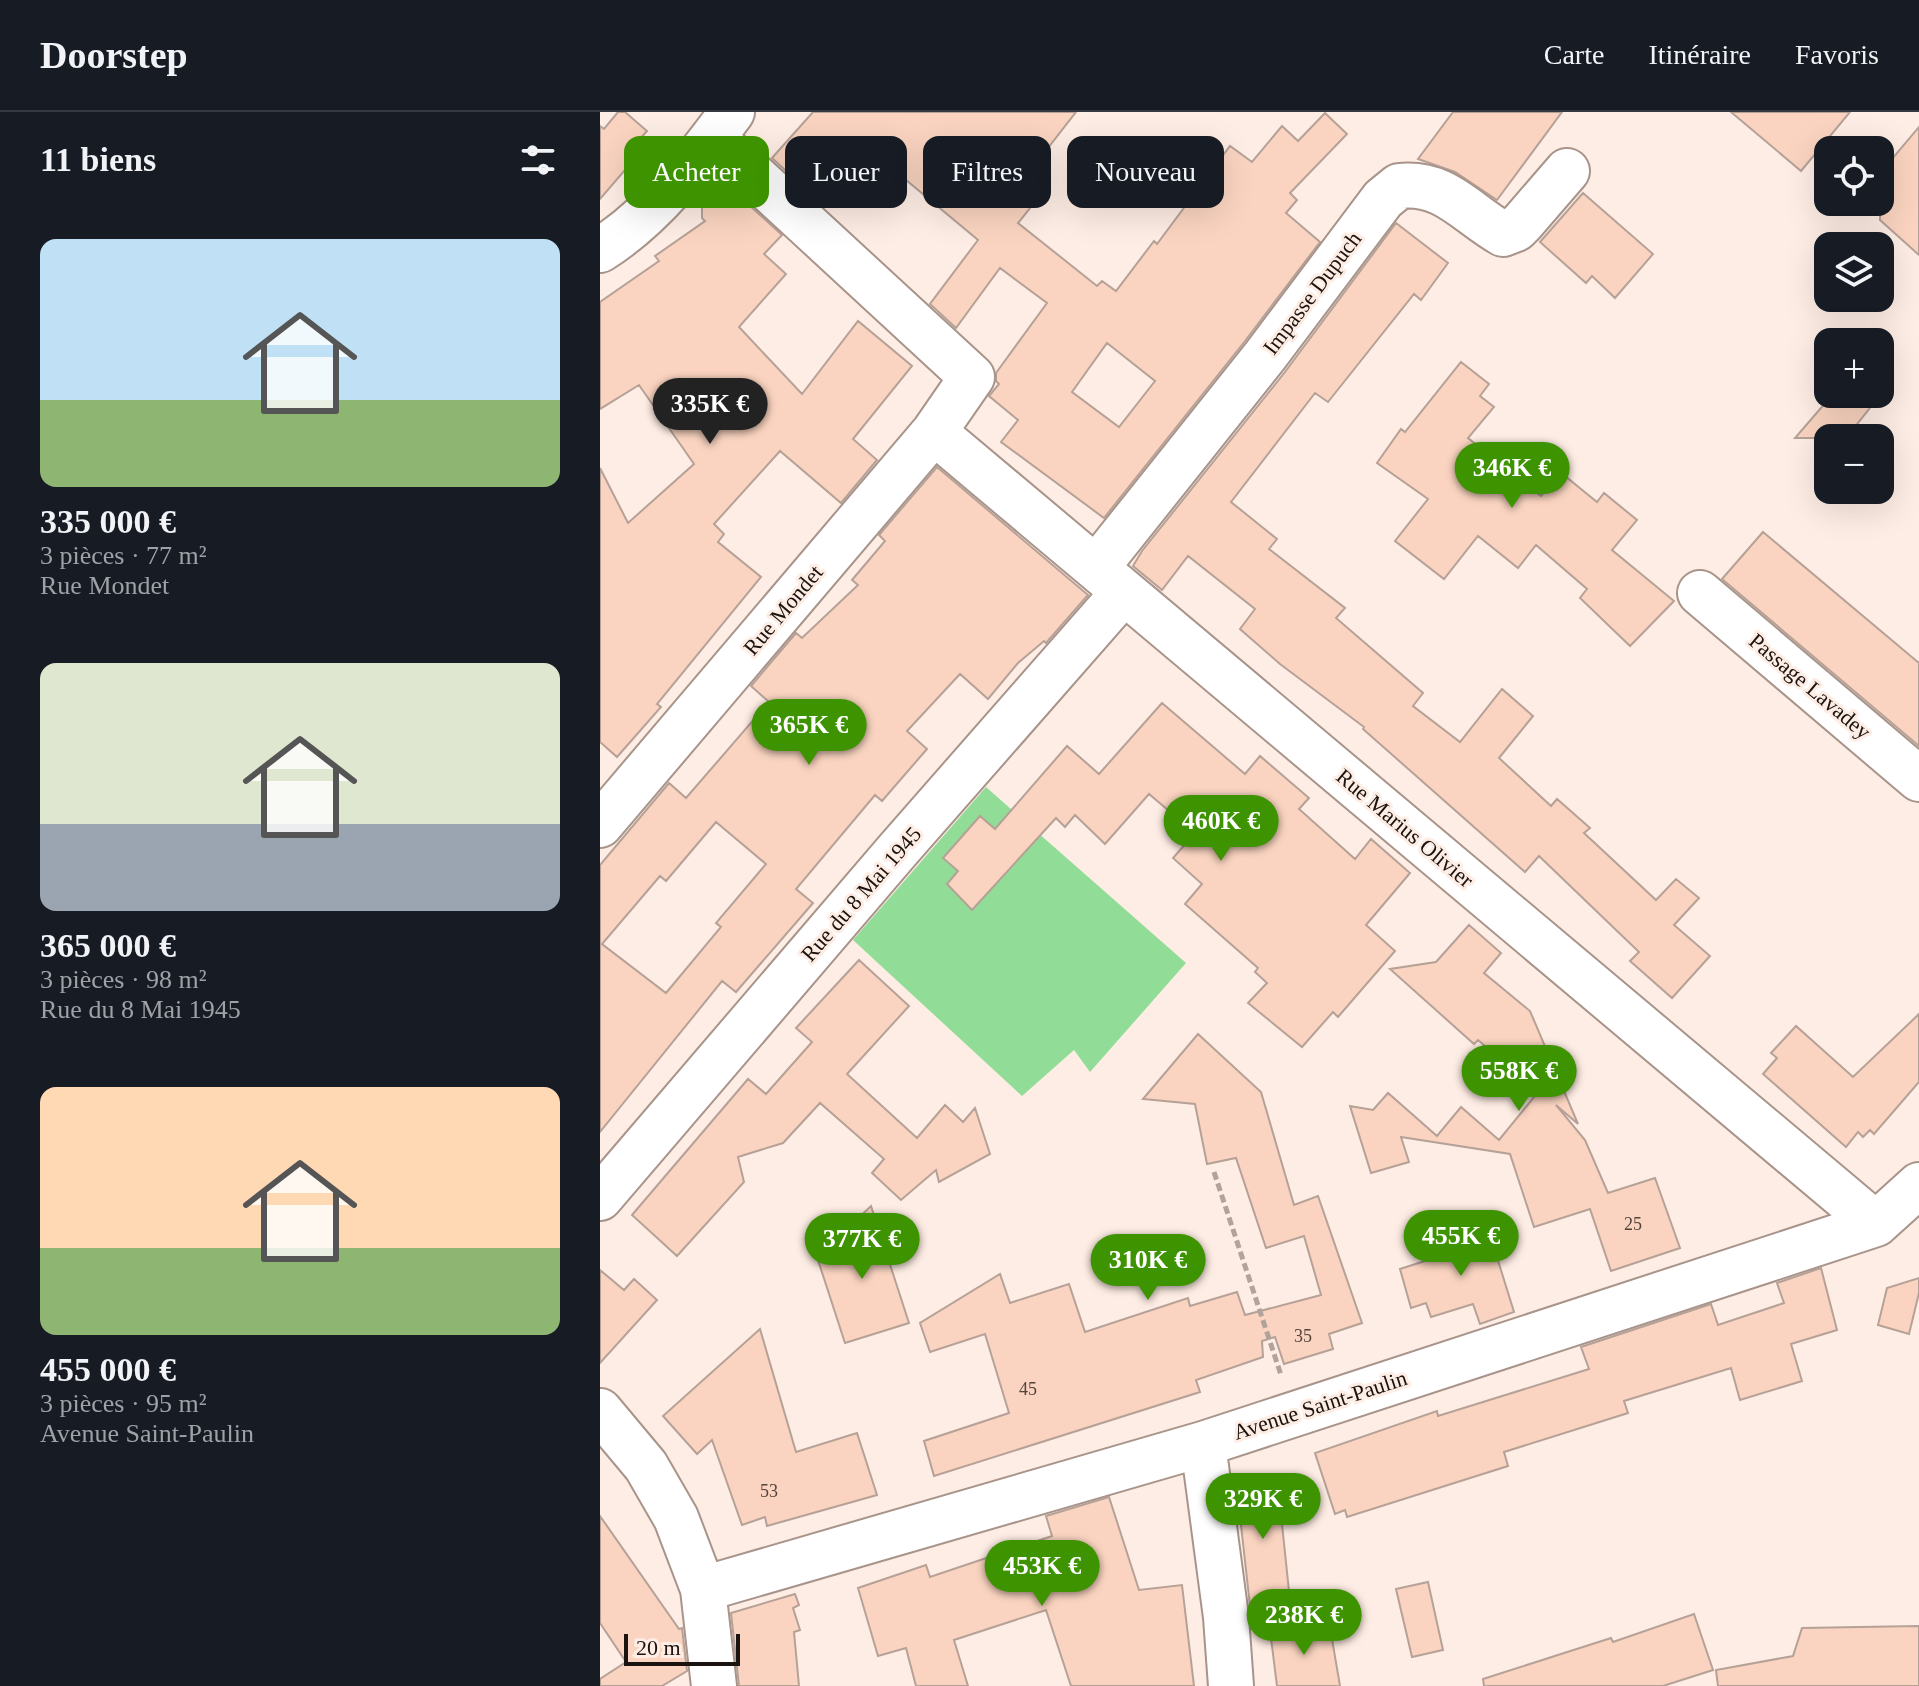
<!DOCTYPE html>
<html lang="fr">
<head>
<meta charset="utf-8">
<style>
  :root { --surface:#171b24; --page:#20242c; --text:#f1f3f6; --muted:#9ea1a6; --line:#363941; --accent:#3e9300 }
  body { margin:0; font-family:"Times New Roman",serif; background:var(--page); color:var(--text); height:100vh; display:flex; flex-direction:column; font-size:30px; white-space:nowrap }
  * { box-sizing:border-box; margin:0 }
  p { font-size:26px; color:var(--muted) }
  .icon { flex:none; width:44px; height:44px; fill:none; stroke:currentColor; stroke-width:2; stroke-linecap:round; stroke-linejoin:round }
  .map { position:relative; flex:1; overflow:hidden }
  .drawer { display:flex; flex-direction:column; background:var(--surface); width:600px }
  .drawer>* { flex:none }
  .top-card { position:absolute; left:24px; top:24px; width:760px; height:72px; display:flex; gap:16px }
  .tools { position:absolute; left:1214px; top:24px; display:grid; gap:16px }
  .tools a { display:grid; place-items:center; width:80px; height:80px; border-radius:16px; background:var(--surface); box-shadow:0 8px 32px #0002; font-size:40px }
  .scale { position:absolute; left:24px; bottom:20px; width:116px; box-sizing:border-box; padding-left:8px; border:4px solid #1a130f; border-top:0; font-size:22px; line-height:28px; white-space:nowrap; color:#1a130f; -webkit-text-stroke:6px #feede4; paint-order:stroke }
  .price { position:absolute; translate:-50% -68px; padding:0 18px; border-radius:28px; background:var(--accent); color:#fff; font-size:26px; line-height:52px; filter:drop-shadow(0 2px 4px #0008) }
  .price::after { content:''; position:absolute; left:50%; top:48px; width:24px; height:18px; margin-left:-12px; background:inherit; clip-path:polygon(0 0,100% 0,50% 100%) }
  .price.current { background:#222; color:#fff }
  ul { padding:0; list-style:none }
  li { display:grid; align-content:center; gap:16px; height:424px; padding:0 40px }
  li span { display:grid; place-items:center; height:248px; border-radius:16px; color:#555 }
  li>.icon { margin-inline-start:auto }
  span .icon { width:144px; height:144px; fill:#fffc; stroke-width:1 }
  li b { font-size:34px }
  h2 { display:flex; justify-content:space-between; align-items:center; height:96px; padding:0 40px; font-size:34px }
  .tag { padding:0 28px; border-radius:16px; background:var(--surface); box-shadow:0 8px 32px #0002; font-size:28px; line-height:72px }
  .tag.current { background:var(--accent); color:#fff }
  header { display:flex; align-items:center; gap:48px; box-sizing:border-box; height:112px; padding:0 40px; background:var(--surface); border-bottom:2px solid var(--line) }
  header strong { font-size:38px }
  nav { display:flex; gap:44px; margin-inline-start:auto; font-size:28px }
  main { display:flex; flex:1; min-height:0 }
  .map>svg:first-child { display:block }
</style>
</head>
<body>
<header>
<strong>Doorstep</strong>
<nav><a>Carte</a><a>Itinéraire</a><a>Favoris</a></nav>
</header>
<main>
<section class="drawer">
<h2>11 biens<svg class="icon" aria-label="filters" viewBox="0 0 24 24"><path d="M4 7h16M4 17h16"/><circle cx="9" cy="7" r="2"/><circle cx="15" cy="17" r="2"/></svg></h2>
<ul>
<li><span style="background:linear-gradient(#bfe0f5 65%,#8fb573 0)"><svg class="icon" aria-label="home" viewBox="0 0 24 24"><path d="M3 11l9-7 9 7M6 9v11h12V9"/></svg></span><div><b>335 000 €</b><p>3 pièces · 77 m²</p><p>Rue Mondet</p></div></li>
<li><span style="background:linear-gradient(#dfe7d0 65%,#9aa5b1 0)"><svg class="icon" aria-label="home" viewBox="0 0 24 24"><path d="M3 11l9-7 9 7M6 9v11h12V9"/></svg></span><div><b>365 000 €</b><p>3 pièces · 98 m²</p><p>Rue du 8 Mai 1945</p></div></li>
<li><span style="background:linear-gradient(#ffd9b3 65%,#8fb573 0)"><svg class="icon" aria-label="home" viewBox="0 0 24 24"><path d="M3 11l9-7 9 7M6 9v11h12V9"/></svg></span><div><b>455 000 €</b><p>3 pièces · 95 m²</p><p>Avenue Saint-Paulin</p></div></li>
</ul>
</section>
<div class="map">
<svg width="1319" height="1574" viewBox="0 0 1319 1574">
  <rect width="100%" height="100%" fill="#feede4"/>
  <path fill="#91dc97" d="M386 675 586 851 490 960 474 938 422 984 253 828Z"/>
  <path fill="#fad4c0" stroke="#b6a197" stroke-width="2" fill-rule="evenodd" d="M18 0H25L47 19 30 38 37 44 0 87V14L4 17Z
    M213 0H476L420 72 439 85 418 111 497 174 502 169 516 179 554 129 557 132 630 34 652 50 682 14 698 29 725 1 747 22 690 81 697 88 686 101 720 130 645 229 504 406 401 330 418 308 389 284 399 272 396 269V261L447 191 400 156 356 216 330 192 378 128 306 68 301 74 257 36 213 84 172 46ZM507 231 555 269 519 315 472 280Z
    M853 0H962L897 88 855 60 818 47Z
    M1131 0H1250L1201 59Z
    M1319 15V143L1280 108V61Z
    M124 70 182 123 164 142 186 162 139 215 202 282 258 209 312 254 253 327 277 348 241 391 180 339 114 412 124 422 118 430 161 465 57 592 61 595 17 645 0 630V356L28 411 94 352 39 273 0 297V190L59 149 55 144 105 109 102 106V94Z
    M983 81 1053 142 1015 186 992 164 986 171 940 130Z
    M796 111 848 151 821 188 814 182 728 290 715 281 631 390 677 427 669 437 745 496 736 506 823 581 813 594 860 630 902 577 933 604 899 646 951 694 957 687 990 716 984 721 1056 788 1076 767 1099 786 1074 813 1110 844 1072 886 1030 849 1039 840 939 744 925 760 763 617 764 615 680 552 640 517 655 497 588 444 562 478 533 454 542 439 685 260Z
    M861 250 889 272 880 284 894 295 868 326 941 384 960 360 997 390 1004 381 1037 408 1012 438 1074 489 1030 534 980 486 987 477 936 433 918 456 878 424 844 467 795 429 828 387 777 351 801 317 805 320Z
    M1233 282H1281L1246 326H1195Z
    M337 355 488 483 446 531 444 529 418 551 388 587 360 562 307 619 327 637 282 689 275 683 196 777 213 791 136 880 122 869 0 1020V753L69 671 86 686 169 590 151 574 196 521 202 526 258 473 252 468 285 429 279 423ZM116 710 166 752 116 811 121 815 66 881 2 832 60 764 66 769Z
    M1163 420 1319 551V634L1122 467Z
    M562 591 645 662 660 644 709 686 699 697 755 747 771 727 810 761 766 813 795 839 738 905 733 900 702 935 648 891 667 871 655 860 658 856 585 792 602 772 573 746 595 721 549 682 505 732 475 703 465 715 456 706 372 798 347 772 358 759 343 746 380 704 395 717 467 634 499 662Z
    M869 813 901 841 884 861 930 899 978 1012 956 993 985 1028 1008 1081 1055 1066 1080 1136 1011 1159 990 1097 934 1115 910 1042 801 1025 809 1050 771 1061 750 994 773 998 788 981 837 1024 861 995 899 1028 939 979 878 928 874 932 790 857 836 850Z
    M259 848 309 894 247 962 317 1026 345 993 363 1010 375 996 390 1042 339 1070 336 1058 301 1088 272 1061 284 1047 220 991 183 1031 138 1045 144 1070 77 1144 32 1103 148 967 166 982 212 930 196 916Z
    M1319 902V970L1274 1022 1270 1018 1263 1025 1258 1020 1246 1035 1163 962 1177 946 1171 941 1196 914 1253 965Z
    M598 922 661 980 694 1093 718 1084 762 1211 729 1222 733 1237 684 1252 675 1225 662 1229 663 1245 596 1268 600 1280 334 1364 324 1329 409 1301 385 1222 330 1240 320 1211 400 1162 410 1191 469 1172 485 1220 588 1186 590 1194 637 1180 645 1203 721 1183 704 1124 666 1136 636 1046 607 1052 595 992 543 987Z
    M271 1094 309 1211 245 1231 217 1145Z
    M886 1110 914 1200 880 1212 873 1192 831 1205 826 1191 811 1196 800 1157 856 1139 850 1121Z
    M1221 1156 1237 1218 1191 1232 1202 1269 1140 1288 1131 1256 1024 1289 1028 1301 904 1340 908 1354 747 1405 745 1398 735 1402 715 1341 837 1299 838 1304 989 1257 981 1235 1111 1192 1118 1213 1184 1191 1177 1171Z
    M0 1158 24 1178 34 1167 57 1188 0 1251Z
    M1319 1166V1181L1309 1222 1278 1213 1287 1176Z
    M160 1217 196 1340 257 1321 277 1383 167 1414 165 1405 142 1413 112 1328 97 1342 63 1304Z
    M677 1364 690 1489 650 1494 636 1368Z
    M509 1385 539 1478 582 1473 594 1574H471L446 1498 354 1528 368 1574H316L306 1536 278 1544 258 1476 326 1453 330 1465 452 1424 446 1404Z
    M0 1404 79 1517 82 1516 87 1559 62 1574H0V1567L26 1550 0 1511Z
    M828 1470 843 1538 812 1545 796 1477Z
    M195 1482 199 1493 193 1496 200 1518 194 1520 199 1574H139L131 1501Z
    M1094 1502 1113 1558 1063 1574H884L883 1567 1011 1526 1013 1530Z
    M716 1512 717 1522 731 1521 740 1574H677L670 1518Z
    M1319 1514V1574H1118L1116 1558 1193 1544 1202 1516Z"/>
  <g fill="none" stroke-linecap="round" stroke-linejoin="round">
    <defs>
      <path id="minor" d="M0 138C53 105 95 50 132 0
        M334 320 1276 1112
        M496 456 665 244 783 87 799 74C845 69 866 101 903 122L916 117 923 110 967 59
        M1100 481 1319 667
        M0 713 334 320 372 265 113 26
        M0 1086 297 739 524 480
        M0 1299 46 1354 76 1406 103 1477 114 1574
        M603 1332 626 1505 631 1574
        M103 1477 603 1332 1276 1112 1319 1073"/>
    </defs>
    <use href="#minor" stroke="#a8948a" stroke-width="48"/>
    <path stroke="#b1a39c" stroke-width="5" stroke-dasharray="8 4" stroke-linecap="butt" d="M614 1060 681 1263"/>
    <use href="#minor" stroke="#fff" stroke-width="44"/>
  </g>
  <g text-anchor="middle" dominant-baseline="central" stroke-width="6" stroke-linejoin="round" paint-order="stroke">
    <g font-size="18" fill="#52433b">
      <text x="1033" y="1112">25</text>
      <text x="703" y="1224">35</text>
      <text x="428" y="1277">45</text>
      <text x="169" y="1379">53</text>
    </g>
    <g font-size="22" fill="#1a130f" stroke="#feede4">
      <text transform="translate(712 181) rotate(-53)">Impasse Dupuch</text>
      <text transform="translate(183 498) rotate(-50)">Rue Mondet</text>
      <text transform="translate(1210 574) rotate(40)">Passage Lavadey</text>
      <text transform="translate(805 716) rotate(40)">Rue Marius Olivier</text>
      <text transform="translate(261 782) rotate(-49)">Rue du 8 Mai 1945</text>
      <text transform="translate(720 1293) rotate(-18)">Avenue Saint-Paulin</text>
    </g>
  </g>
</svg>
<div class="tools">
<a><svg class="icon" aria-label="locate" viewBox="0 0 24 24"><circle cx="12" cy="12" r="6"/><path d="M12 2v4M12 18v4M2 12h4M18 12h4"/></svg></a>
<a><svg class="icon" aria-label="layers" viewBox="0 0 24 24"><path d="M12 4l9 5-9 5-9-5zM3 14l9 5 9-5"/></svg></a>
<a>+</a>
<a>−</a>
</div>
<div class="scale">20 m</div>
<b class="price current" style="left:110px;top:334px">335K €</b>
<b class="price" style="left:912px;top:398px">346K €</b>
<b class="price" style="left:209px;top:655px">365K €</b>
<b class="price" style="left:621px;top:751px">460K €</b>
<b class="price" style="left:919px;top:1001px">558K €</b>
<b class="price" style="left:861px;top:1166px">455K €</b>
<b class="price" style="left:262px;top:1169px">377K €</b>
<b class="price" style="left:548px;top:1190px">310K €</b>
<b class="price" style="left:663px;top:1429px">329K €</b>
<b class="price" style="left:442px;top:1496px">453K €</b>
<b class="price" style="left:704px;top:1545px">238K €</b>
<div class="top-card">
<a class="tag current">Acheter</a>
<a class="tag">Louer</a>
<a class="tag">Filtres</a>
<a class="tag">Nouveau</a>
</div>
</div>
</main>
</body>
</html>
